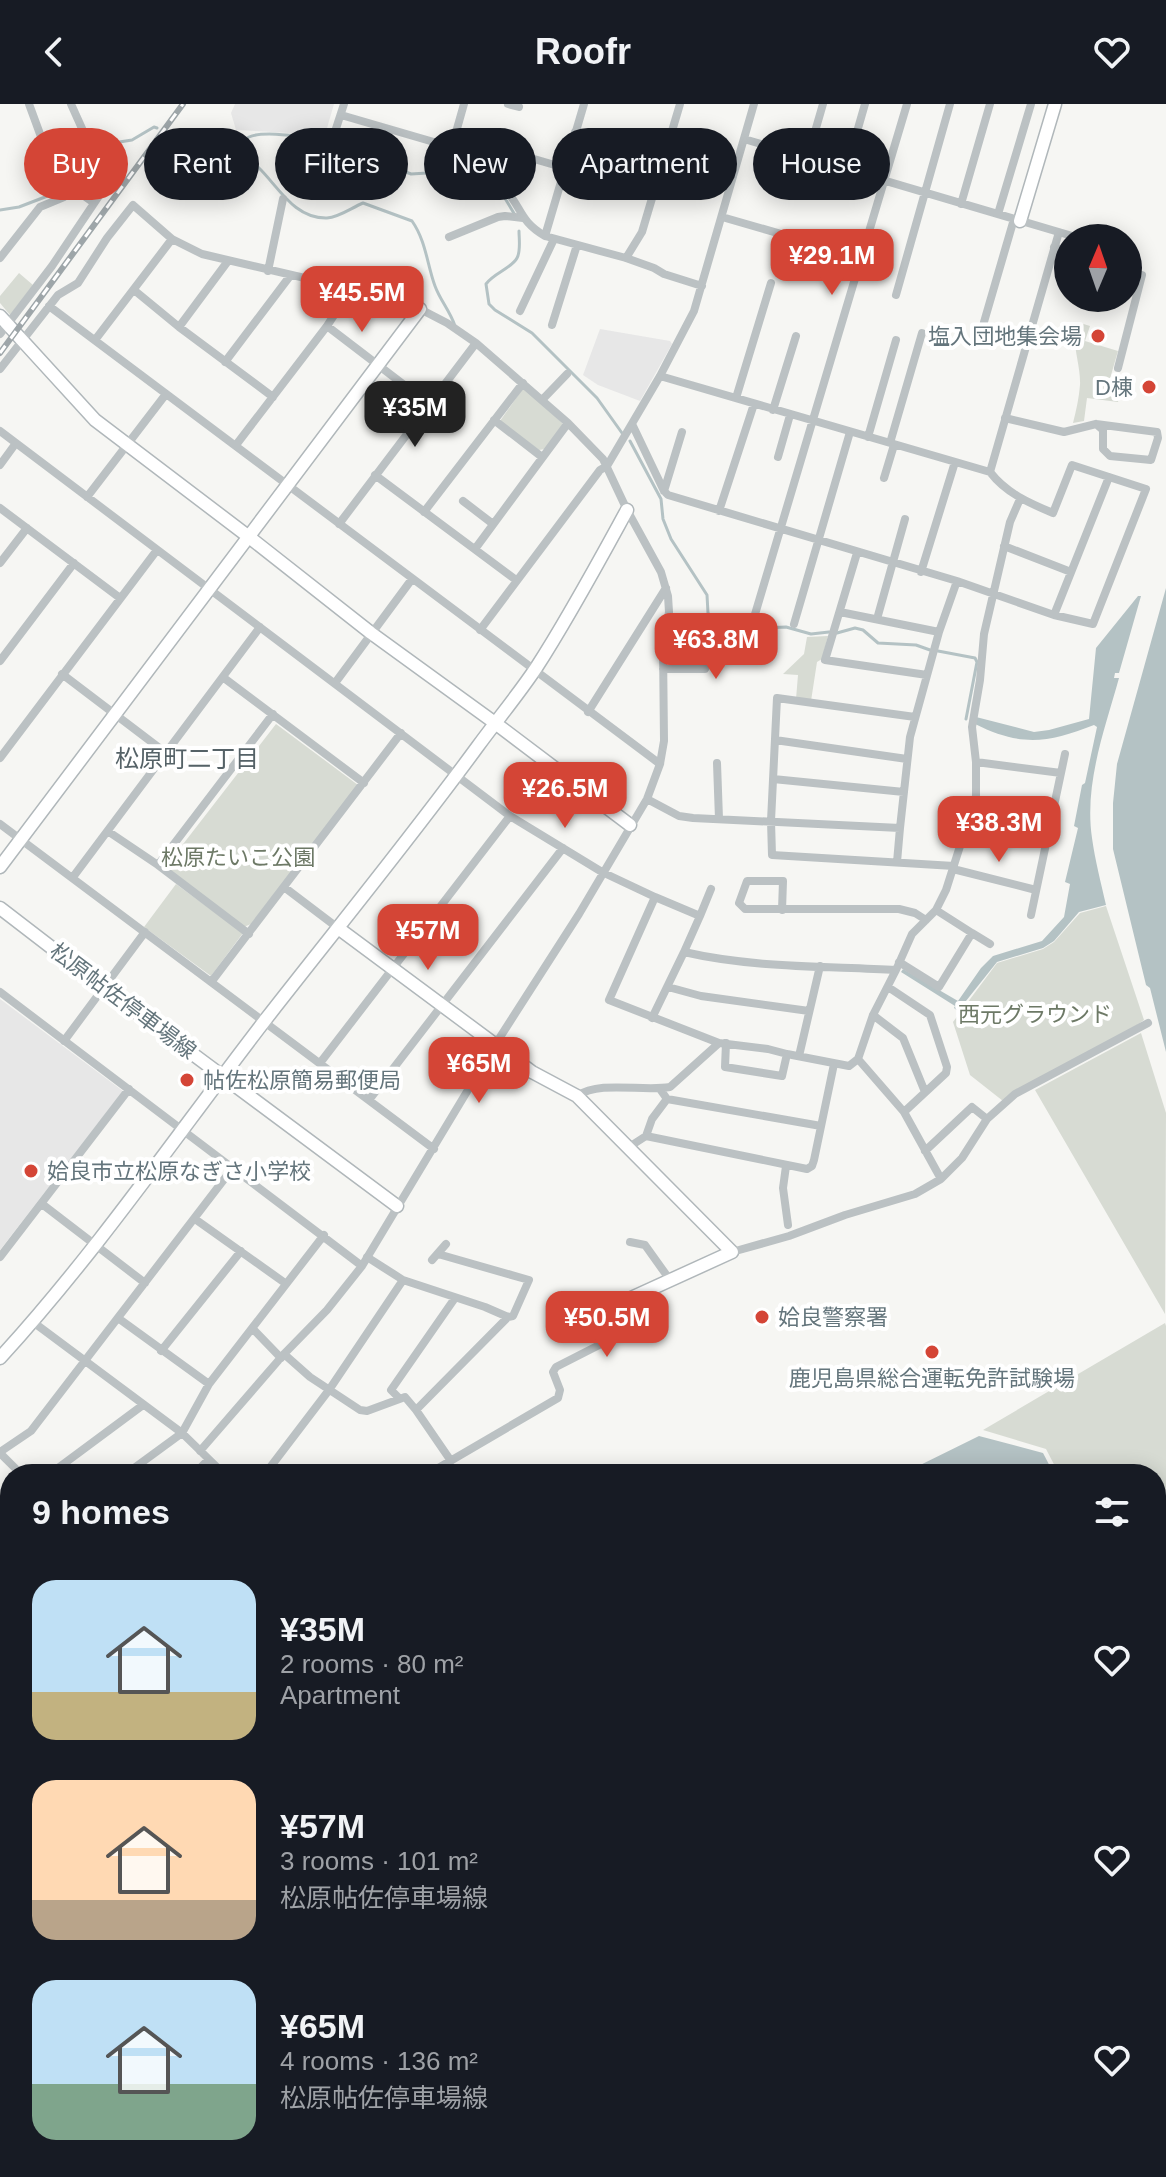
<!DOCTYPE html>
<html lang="en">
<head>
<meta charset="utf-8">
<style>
  :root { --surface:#171b24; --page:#242831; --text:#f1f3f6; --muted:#9ea1a6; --accent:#d44536 }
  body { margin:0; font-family:Arial,"Noto Sans JP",sans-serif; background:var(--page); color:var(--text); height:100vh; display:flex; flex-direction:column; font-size:30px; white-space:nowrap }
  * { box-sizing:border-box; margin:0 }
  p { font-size:26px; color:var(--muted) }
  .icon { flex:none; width:44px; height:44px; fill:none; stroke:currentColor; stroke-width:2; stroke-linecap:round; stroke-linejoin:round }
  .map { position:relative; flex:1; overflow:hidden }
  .panel { position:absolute; left:0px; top:1360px; width:1166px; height:714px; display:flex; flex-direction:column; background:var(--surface); border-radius:32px 32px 0 0; box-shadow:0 4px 20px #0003 }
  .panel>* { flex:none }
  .guide { position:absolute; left:24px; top:24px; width:1118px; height:72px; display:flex; gap:16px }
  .needle { width:52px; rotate:2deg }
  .controls { position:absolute; left:1054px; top:120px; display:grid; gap:16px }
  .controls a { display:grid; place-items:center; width:88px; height:88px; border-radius:50%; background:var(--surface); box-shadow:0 4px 20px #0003; font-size:40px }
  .price { position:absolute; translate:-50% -68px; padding:0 18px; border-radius:16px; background:var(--accent); color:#fff; font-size:26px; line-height:52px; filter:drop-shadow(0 2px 4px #0008) }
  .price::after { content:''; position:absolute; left:50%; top:48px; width:24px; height:18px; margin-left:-12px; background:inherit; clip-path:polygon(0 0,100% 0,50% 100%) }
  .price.current { background:#222; color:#fff }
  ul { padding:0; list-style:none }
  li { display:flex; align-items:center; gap:24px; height:200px; padding:0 32px }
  li span { display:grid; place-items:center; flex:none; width:224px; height:160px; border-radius:24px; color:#555 }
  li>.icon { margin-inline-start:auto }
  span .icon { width:96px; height:96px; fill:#fffc; stroke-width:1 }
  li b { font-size:34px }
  h2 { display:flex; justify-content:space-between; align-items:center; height:96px; padding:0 32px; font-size:34px }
  .chip { padding:0 28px; border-radius:36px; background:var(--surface); box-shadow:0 4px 20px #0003; font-size:28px; line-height:72px }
  .chip.current { background:var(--accent); color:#fff }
  header { display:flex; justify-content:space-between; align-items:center; height:104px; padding:0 32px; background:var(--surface); font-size:36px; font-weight:700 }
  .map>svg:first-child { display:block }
</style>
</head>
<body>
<header><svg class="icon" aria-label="back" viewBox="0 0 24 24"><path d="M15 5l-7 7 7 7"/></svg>Roofr<svg class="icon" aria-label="heart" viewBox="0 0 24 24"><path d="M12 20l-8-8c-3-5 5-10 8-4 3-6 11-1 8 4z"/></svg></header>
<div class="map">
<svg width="1166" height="2073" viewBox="0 0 1166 2073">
  <rect width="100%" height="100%" fill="#f6f6f3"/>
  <path fill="#e7e7e7" d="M235 0H334L325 31 236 26 231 9Z
    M600 225 670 237 672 240 640 297 598 281 583 271Z
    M0 895 123 987 0 1146Z"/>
  <path fill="#d7dbd3" d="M19 169 33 181 10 211 0 199V192Z
    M1077 218 1090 222 1085 237 1118 247 1109 278 1121 285 1118 298 1087 294 1084 317 1073 319C1076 307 1079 294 1080 281 1081 260 1070 237 1077 218Z
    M524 283 563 320 545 345 539 346 500 317Z
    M828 532 822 555 817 558 811 597 796 595 798 571 783 570 804 550 807 533Z
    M276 620 358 681 251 820 244 823 168 765 170 757Z
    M176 780 243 829 211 872 144 823Z
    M1106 802 1144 916 1127 928 1003 997 970 971 953 918 997 859 1043 845 1054 838 1080 809Z
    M1141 929 1166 1009 1165 1210 1035 986Z
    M1165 1219 1166 1222V1576L1156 1557V1370H1059L1046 1345 983 1326Z
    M10 1613V1814L0 1820V1621Z"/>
  <path fill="#b4c2c4" d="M1166 484V948L1150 884 1146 881 1113 745V699L1117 660Z
    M1138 492H1141L1119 569H1115L1114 574H1119C1105 625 1084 679 1092 734 1095 756 1101 779 1106 801L1079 808 1054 837 1043 844 997 858 958 907 954 904 955 902 901 868 903 865 958 897 981 864 993 852 1042 837 1064 813 1070 780 1065 778 1078 724 1074 722 1082 681 1085 679 1097 623 1094 621C1048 639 1021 643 975 620L976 613 1034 628 1049 626 1089 615 1096 544Z
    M979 1332 1043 1349 1054 1370H902Z
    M1166 1742V2073H746L759 2064H1156V1754Z
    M10 1837V2060L0 2038V1842Z
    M12 2064H576L568 2073H16Z"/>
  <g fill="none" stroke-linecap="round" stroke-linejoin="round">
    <path stroke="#b4c2c4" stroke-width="3" d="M188 37 229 48C238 45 240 37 249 33 265 26 301 33 319 35
      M333 40 411 70 427 69 440 64 464 65 471 68 500 86 515 111
      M94 42 132 36 154 23 157 24
      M229 48C238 52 250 56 258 63 278 82 294 115 327 114 340 113 351 104 363 99L412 117C426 137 427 160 435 182 440 196 450 207 455 222
      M66 79 70 61 84 48
      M0 106 19 103 58 88
      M519 127C519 135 521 147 517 154 512 164 494 169 486 180L489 200 495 206 532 229 597 294 622 329
      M630 337 661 395 663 415 671 435 707 491 708 509 718 519H749
      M755 522 759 524 786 523 811 530 829 528
      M837 529 855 524 863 526 878 539 916 541 930 546
      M938 547 975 554 977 558 966 615"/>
    <defs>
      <path id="secondary" d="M1020 117 1055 0
        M0 212 95 316 249 433 371 529 495 619 630 721
        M0 763 420 205
        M0 804 104 884 397 1102
        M338 824 532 968 577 992 732 1148 607 1205
        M0 1254C97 1148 178 1029 266 915 337 824 410 735 478 642 497 616 518 591 536 564 569 513 598 459 627 406"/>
    </defs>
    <use href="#secondary" stroke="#b0b7ba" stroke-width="15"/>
    <path stroke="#bbc1c3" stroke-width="8" d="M29 0 54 68 55 81 73 84
      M464 0 447 60C452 60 456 59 460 59 471 60 497 76 504 84 522 103 519 117 545 132
      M508 0 519 3
      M584 0 545 132 626 154 654 164 664 170 702 182
      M341 11 451 43
      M575 28 665 53
      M455 32 565 64
      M744 35 1079 134
      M329 46 344 0
      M807 55 823 0
      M846 66 865 0
      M961 100 990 0
      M998 110 1031 0
      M722 113 802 136
      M449 133 498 113 505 112 523 114
      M1054 143 1068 147
      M0 154 40 103 64 93 73 84 94 99
      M626 154 642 128 680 0
      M268 167 283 95
      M134 186 179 223 273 293
      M896 191 950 0
      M49 202 660 660
      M520 207 554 135
      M984 218 1014 115
      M552 221 577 141
      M327 222 429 300
      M179 223 228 157
      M0 230 52 162 107 80 71 0
      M95 236 172 135
      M225 258 290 172
      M1118 264 1142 171 1128 167
      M0 265 58 191 78 179 107 134 133 101 172 135 202 150 382 192 420 205 447 219 476 239 568 319 603 355 627 406 661 468 668 492 669 508 663 544 664 637 660 660 647 695 579 810 495 941 362 1162 327 1206 284 1250 200 1347
      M736 294 771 179
      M542 296 567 270
      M773 306 796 232
      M1005 314 1064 328 1096 320 1157 328 1158 334 1151 356 1110 352 1103 345V326L1096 320
      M494 316 542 353
      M632 320 664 387 668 391 957 477 1054 511 1093 520 1146 385 1072 361 1053 409C1029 399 1006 389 990 368L660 272
      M0 327 510 712 602 768 655 793 700 812 684 848C753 864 826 862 896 866L912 830 936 806 946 786 976 692V658L972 623 980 576 984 530 1010 418 1020 395
      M868 333 896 236
      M890 339 922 229
      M236 341 327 222 351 185
      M778 353 790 311
      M0 361 16 339
      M990 368 1059 128
      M375 371 516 476
      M884 374 894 341
      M664 387 682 328
      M87 393 166 290
      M463 397 493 420
      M0 404 120 494
      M719 407 754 300
      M424 408 523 279
      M339 420 476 239
      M1004 442 1071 468
      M475 445 568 319
      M857 449 825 556 927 571
      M0 459 27 424
      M921 468 955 358
      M840 508 939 528
      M1054 511 1109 373
      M877 515 905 415
      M753 517 907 0
      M794 520 850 328
      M480 526 600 366 607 362 660 272 694 207 754 0
      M0 557 74 459
      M663 565H705L722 522
      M62 570 166 649
      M224 574 364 679
      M335 579 412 475
      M588 608 666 484
      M915 613 777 594 771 717 772 751 954 762
      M775 636 907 655
      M0 654 157 446
      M976 658 1061 669
      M717 659 719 715
      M773 675 904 688
      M647 695 679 712 693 714 900 724 910 633 939 528 957 477
      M970 711 1047 730
      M0 720 434 1045
      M109 728 158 761 249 830
      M897 758 900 724
      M158 761 273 610
      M953 765 1036 786
      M73 773 260 523
      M284 783 338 824
      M655 793 609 896 719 939 768 945 787 950 849 962 858 955 873 911 896 866
      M782 806 783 777H747L739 799 745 805H899L915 809 926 816
      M1031 811 1065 650
      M700 812 711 785
      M972 829 990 840
      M899 858 939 883 972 829 936 806
      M212 877 401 629
      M668 883 701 892 809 907
      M888 883 930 911 947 963 946 969 904 1008
      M0 888 362 1162
      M873 911 903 934 925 988
      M652 914 684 848
      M64 937 145 828
      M726 939 725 963 782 972 787 950
      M799 952 820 862
      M858 955 904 1008 941 1075
      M320 959 510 712
      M660 985 667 995 821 1022
      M577 992C601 976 642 988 670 983L719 939
      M369 996 563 744
      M646 1032 652 1015 667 995
      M629 1043 646 1032 807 1065 812 1062 814 1056 834 960
      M925 1047 972 1003 987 1015
      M786 1062 783 1084 788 1121
      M42 1100 145 1179
      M195 1115 285 1179
      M630 1138 645 1141 670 1176
      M732 1148 789 1132 845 1111 915 1090 941 1075 962 1054 987 1015 1015 990 1148 919
      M438 1150 529 1176 513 1212 508 1213
      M0 1153 129 985
      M432 1156 446 1140
      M118 1214 209 1280
      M33 1218 182 1329 224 1370
      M253 1225 281 1254
      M161 1247 241 1147
      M284 1250 310 1273 360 1306 367 1307 405 1293 416 1306 508 1213 485 1203 403 1176 367 1153
      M399 1294 391 1286 455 1194
      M416 1306 451 1357
      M0 1348 31 1327 232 1065
      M0 1349 21 1370
      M50 1370 143 1301
      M126 1370 182 1329 209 1280 324 1131
      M194 1370 208 1356
      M265 1370 329 1286 403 1176
      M428 1370 558 1294 560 1286 553 1268 556 1263 609 1236 612 1230 607 1205
      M1 1457 8 1474H10
      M0 1611 10 1603
      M586 2073 597 2064"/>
    <use href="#secondary" stroke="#fff" stroke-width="12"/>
    <defs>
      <path id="rail" d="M0 249 183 0"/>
    </defs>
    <use href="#rail" stroke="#9ea6a9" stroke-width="6"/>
    <use href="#rail" stroke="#fff" stroke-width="3" stroke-dasharray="9" stroke-linecap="butt"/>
  </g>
  <g fill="#d44536" stroke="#fff" stroke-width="3">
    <circle cx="1098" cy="232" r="8"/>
    <circle cx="1149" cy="283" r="8"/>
    <circle cx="187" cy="976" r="8"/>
    <circle cx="31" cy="1067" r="8"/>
    <circle cx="762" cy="1213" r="8"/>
    <circle cx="932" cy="1248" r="8"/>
  </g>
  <g text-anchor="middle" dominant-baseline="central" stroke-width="8" stroke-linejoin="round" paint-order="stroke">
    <g font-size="22" fill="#64757c" stroke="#fff" text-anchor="start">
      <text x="1082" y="232" text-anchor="end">塩入団地集会場</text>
      <text x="1133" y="283" text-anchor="end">D棟</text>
      <text x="203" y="976">帖佐松原簡易郵便局</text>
      <text x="47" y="1067">姶良市立松原なぎさ小学校</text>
      <text x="778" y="1213">姶良警察署</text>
      <text x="932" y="1274" text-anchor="middle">鹿児島県総合運転免許試験場</text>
    </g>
    <g font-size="22" fill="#6d7966" stroke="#fff">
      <text x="238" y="753">松原たいこ公園</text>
      <text x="1035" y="910">西元グラウンド</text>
    </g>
    <g font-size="22" fill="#64757c" stroke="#fff">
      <text transform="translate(123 897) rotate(37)">松原帖佐停車場線</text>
    </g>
    <g font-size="24" fill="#556267" stroke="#fff">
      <text x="187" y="654">松原町二丁目</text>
    </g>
  </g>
</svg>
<div class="controls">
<a><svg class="needle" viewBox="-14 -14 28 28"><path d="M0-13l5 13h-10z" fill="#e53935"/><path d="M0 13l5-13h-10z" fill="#9ea1a6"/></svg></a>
</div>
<b class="price" style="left:832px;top:193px">¥29.1M</b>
<b class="price" style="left:362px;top:230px">¥45.5M</b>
<b class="price current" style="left:415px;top:345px">¥35M</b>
<b class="price" style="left:716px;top:577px">¥63.8M</b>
<b class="price" style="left:565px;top:726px">¥26.5M</b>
<b class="price" style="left:999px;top:760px">¥38.3M</b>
<b class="price" style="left:428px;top:868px">¥57M</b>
<b class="price" style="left:479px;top:1001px">¥65M</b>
<b class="price" style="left:607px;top:1255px">¥50.5M</b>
<div class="guide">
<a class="chip current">Buy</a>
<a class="chip">Rent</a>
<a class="chip">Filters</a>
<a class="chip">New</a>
<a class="chip">Apartment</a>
<a class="chip">House</a>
</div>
<section class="panel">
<h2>9 homes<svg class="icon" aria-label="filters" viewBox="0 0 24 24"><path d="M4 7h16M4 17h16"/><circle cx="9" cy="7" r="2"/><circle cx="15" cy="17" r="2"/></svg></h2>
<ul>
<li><span style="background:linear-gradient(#bfe0f5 70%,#c2b280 0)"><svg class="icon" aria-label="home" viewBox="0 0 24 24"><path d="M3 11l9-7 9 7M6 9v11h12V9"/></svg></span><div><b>¥35M</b><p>2 rooms · 80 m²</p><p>Apartment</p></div><svg class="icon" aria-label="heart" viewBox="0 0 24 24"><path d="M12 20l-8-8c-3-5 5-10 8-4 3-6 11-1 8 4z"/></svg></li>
<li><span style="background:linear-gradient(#ffd9b3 75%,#b9a48a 0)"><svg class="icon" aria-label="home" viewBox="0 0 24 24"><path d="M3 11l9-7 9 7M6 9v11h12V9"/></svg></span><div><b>¥57M</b><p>3 rooms · 101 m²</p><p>松原帖佐停車場線</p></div><svg class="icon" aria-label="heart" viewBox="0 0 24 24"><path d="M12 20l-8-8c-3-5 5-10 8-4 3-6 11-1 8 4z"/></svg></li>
<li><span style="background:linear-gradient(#bfe0f5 65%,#7fa58c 0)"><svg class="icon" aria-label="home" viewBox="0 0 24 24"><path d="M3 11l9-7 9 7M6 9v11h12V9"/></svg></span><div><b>¥65M</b><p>4 rooms · 136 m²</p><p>松原帖佐停車場線</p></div><svg class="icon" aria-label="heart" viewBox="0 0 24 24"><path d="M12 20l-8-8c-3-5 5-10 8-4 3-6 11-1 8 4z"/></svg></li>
</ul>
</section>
</div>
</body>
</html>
